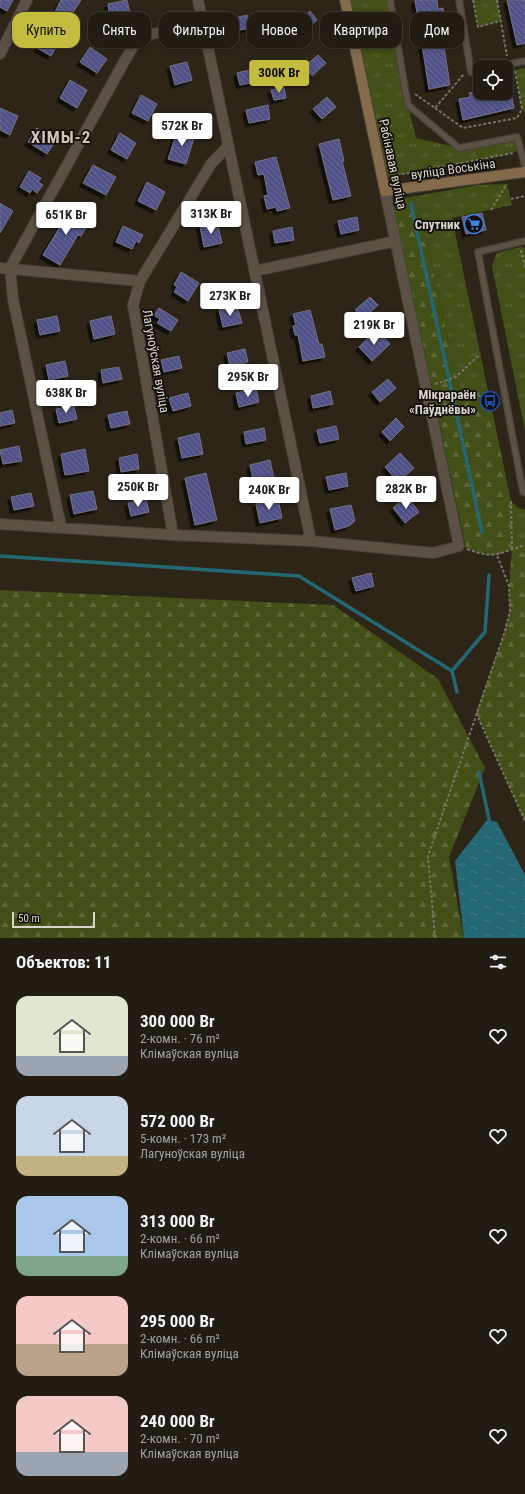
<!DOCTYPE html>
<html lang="ru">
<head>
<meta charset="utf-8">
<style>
  :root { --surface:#221c13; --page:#2e2921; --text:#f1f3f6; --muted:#a2a1a0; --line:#3f3a33; --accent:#c4bc3e }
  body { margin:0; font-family:"Roboto Condensed",sans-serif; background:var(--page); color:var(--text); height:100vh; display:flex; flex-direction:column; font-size:15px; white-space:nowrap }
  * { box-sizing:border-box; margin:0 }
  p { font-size:13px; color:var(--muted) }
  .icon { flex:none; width:22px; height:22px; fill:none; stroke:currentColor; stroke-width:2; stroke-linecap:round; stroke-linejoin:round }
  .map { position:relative; height:938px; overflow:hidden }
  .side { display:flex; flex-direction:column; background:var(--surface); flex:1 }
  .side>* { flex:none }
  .guide { position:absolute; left:12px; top:12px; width:501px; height:36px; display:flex; gap:8px }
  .fabs { position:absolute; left:473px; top:60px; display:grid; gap:8px }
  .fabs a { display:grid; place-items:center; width:40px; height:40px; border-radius:8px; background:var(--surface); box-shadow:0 2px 6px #0003,0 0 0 1px var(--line); font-size:20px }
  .scale { position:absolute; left:12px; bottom:10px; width:83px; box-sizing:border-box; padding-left:4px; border:2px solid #dad4cd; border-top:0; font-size:11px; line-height:14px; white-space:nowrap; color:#dad4cd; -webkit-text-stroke:3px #130e09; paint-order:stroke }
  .price { position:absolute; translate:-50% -34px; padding:0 9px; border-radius:4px; background:#fff; color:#222; font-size:13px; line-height:26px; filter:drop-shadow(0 1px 2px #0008) }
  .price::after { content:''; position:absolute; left:50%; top:24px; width:12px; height:9px; margin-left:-6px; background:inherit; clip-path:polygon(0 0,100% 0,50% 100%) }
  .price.selected { background:var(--accent); color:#111 }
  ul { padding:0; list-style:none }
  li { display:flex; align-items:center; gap:12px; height:100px; padding:0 16px }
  li span { display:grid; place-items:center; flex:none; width:112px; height:80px; border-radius:12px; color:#555 }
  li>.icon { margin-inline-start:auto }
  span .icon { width:48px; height:48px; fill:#fffc; stroke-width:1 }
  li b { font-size:17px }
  h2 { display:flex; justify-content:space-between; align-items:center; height:48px; padding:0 16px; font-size:17px }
  .pill { padding:0 14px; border-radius:12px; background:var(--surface); box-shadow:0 2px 6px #0003,0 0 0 1px var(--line); font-size:14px; line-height:36px }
  .pill.selected { background:var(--accent); color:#111 }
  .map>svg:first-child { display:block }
</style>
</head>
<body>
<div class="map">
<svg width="525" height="938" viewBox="0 0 525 938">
  <defs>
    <pattern id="grass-tufts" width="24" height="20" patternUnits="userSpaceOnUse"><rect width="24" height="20" fill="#424f16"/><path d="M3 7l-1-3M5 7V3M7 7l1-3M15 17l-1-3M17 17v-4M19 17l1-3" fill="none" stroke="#5d6737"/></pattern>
    <pattern id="forest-firs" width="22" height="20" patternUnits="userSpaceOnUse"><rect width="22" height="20" fill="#424f16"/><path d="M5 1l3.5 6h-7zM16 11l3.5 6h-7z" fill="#5d6737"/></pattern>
    <pattern id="water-ripples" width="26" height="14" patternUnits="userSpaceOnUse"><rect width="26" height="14" fill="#236873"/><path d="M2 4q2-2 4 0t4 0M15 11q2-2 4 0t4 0" fill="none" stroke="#427d86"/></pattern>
    <pattern id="building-back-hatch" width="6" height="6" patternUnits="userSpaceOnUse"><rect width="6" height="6" fill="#515288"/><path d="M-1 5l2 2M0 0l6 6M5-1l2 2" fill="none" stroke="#696a98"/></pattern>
    <filter id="shadow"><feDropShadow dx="-3.5" dy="3.5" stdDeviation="0" flood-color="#0009"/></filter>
  </defs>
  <rect width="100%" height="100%" fill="#2e2519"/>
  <path fill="url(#grass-tufts)" d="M345 0H390L408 105 416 138 459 148 517 137 520 150 504 155 383 178Z
    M473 0H497L501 21 478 27Z
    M525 68V113L522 109 515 70Z
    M507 184 512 205 452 218 487 386 462 394 456 377 417 196 477 185Z
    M520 247 525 248V431L492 266 497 253Z
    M511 501 518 508 525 510V545L512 549Z"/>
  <path fill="url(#forest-firs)" d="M417 196 456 377 462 394 487 386 511 501 512 548 525 545V821L476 712 504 634 510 611 509 586 512 549 497 555H486L466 548 394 209 398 199Z
    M0 590 333 605 438 679 485 768 449 857 464 938H0Z"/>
  <path fill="url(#water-ripples)" d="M487 820 497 822 525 875V938H464L455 861Z"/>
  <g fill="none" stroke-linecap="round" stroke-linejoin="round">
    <path stroke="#236873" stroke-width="3.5" d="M411 204 482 532
      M0 556 299 576 452 671 457 692
      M452 671 485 632 489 575
      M479 772 490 824"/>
  </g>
  <path fill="url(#building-back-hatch)" stroke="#707181" filter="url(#shadow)" d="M0 0H13L7 11 0 7Z
    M61 0H81L68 20 72 22 66 33 64 32 51 56 37 48Z
    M127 0 130 14 110 18 108 4Z
    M415 0H437L438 9 443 8 444 16 452 15 454 29 445 30 446 34H442L450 85 429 89Z
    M507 0H525V43L517 45Z
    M310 11 317 20 303 32 296 24Z
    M247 15 250 28 230 32 227 20Z
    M90 47 107 59 97 73 80 62Z
    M318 55 326 63 312 76 304 67Z
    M187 62 192 80 175 85 170 66Z
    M258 68 261 81 240 85 237 73Z
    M70 80 87 90 77 108 60 98Z
    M284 87 286 98 274 100 271 90Z
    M480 90V93H511L514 108 463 120 459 99 470 97 469 93Z
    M141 95 157 104 148 121 132 113Z
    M327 97 336 107 322 119 313 109Z
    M268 105 270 119 249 123 246 110Z
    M0 108 18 116 10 135 0 130Z
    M37 128 56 140 47 154 28 142Z
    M178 129 195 135 186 164 168 159Z
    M120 133 136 143 127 159 111 150Z
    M339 139 344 161H342L351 196 333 200 319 144Z
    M276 157 290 208 277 211 276 207 267 209 264 196 268 195 264 174 258 175 255 162Z
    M93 165 116 177 106 195 83 183Z
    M29 171 41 178 38 182 43 185 37 193 32 189 30 193 20 187Z
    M147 182 165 192 156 210 138 201Z
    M0 203 13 211 0 233Z
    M68 208 90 221 81 236 78 235 60 265 43 255 61 225 59 224Z
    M482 213 486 230 466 234 462 217Z
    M357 217 359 230 341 234 338 221Z
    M217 222 222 243 204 247 200 226Z
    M123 226 143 235 139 243 136 241 132 249 116 242Z
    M292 227 294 240 275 243 273 231Z
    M181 272 199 283 188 301 174 292 177 287 174 285Z
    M370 297 378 305 363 319 355 310Z
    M159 308 178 320 171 331 157 323 160 319 154 315Z
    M229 308V311L238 309 242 323 223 327 219 310Z
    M310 310 319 344H322L325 357 303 361 298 335H295L293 326 296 325 293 314Z
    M57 316 60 331 40 335 37 320Z
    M111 316 115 334 94 339 90 321Z
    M373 333 380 340 384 337 390 344 372 361 359 347Z
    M245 349 248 362 230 366 227 353Z
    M179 356 182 368 164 372 161 360Z
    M65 361 68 376 49 380 46 365Z
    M119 367 122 379 103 383 101 370Z
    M388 379 396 388 380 402 372 392Z
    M256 388 259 402 239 407 236 393Z
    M330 391 333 404 313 408 311 396Z
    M188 393 191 406 173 411 169 398Z
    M74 406 77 419 59 423 56 409Z
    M12 410 15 423 0 426V413Z
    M127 411 130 424 111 428 108 415Z
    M396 418 404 427 390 441 382 432Z
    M336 426 339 439 320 443 317 430Z
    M264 428 266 440 246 444 244 432Z
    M199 433 203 454 182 458 178 438Z
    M19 446 22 461 3 464 0 450Z
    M85 449 89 471 65 475 61 454Z
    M400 453 414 468 398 482 385 467Z
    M137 454 139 469 121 472 119 458Z
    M270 460 274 479 254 484 250 465Z
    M206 473 217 520 195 525 185 478Z
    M346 473 348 486 329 490 326 477Z
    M93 491 97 509 74 514 70 495Z
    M31 493 34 506 14 510 11 497Z
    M407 496 419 512 405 523 393 508Z
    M146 499 149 512 131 516 128 503Z
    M278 499 282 518 260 523 256 504Z
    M351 505 355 521 349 526 335 530 330 509Z
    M371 573 374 586 356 591 352 578Z"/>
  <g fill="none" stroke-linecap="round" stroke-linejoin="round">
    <defs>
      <path id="lane" d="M390 0 408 105 459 148 517 137 525 166
        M459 0 471 72 480 70
        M496 67 525 61
        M525 241 478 252 523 492 525 493"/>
      <path id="street" d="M198 0 311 541
        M0 54 27 0
        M0 268 140 281
        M255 271 396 241
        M0 524 173 535 311 541 433 553 459 546 385 191
        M61 527 13 299 10 268 124 62 134 45 145 36 202 21
        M173 535 133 305 140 281 211 164 228 146"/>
      <path id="secondary" d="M345 0 385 191 525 172"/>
    </defs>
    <use href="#lane" stroke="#494138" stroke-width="8"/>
    <use href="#street" stroke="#494138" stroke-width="12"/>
    <use href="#secondary" stroke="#494138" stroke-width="12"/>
    <path stroke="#787167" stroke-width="2" stroke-dasharray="3 2" stroke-linecap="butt" d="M473 0 478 27 501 21
      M497 0 507 56
      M415 94 435 108 464 74
      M435 108 463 128 517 118 522 109 515 71
      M392 176 513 153
      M511 199 525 196
      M491 210 506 185
      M521 250 525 268
      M435 384 456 377 480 354
      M490 401 499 400
      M511 501 512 549
      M467 549C496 560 498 553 525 545
      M476 713 525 821
      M435 938 428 856 504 634 510 611 509 586 497 555"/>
    <use href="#lane" stroke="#5b5144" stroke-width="5.5"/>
    <use href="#street" stroke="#5b5144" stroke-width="10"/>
    <use href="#secondary" stroke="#846c4a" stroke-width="10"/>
  </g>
  <defs>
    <symbol id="supermarket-ring" viewBox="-11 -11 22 22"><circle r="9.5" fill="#130e09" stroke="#3f7fe0" stroke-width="1.5"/><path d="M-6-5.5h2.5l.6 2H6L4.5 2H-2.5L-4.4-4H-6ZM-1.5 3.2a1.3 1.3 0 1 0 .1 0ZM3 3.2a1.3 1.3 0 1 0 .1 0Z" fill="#3f7fe0"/></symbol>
    <symbol id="bus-ring" viewBox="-11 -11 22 22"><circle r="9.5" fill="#130e09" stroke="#1a4fb4" stroke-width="1.5"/><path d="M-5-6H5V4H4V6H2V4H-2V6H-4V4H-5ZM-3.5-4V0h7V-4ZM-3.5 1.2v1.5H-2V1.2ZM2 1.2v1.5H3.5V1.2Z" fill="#1a4fb4"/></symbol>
  </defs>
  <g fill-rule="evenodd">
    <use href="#supermarket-ring" x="463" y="213" width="22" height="22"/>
    <use href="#bus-ring" x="479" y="390" width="22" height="22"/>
  </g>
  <g text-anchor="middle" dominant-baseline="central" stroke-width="3.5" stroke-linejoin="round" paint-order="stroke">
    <g font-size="13" fill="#dad4cd" stroke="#130e09">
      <text transform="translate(393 164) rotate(78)">Рабінавая вуліца</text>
      <text transform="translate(453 169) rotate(-8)">вуліца Воськіна</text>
      <text transform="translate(156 361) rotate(80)">Лагуноўская вуліца</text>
    </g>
    <g font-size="13" font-weight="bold" fill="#dad4cd" stroke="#130e09" text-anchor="end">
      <text x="460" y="224">Спутник</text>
      <text x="476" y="394">Мікрараён<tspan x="476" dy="15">«Паўднёвы»</tspan></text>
    </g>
    <g font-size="17" font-weight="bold" letter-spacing="1" fill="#d0c4b5" stroke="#130e09">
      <text x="61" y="137">ХІМЫ-2</text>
    </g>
  </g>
</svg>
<div class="fabs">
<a><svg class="icon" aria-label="locate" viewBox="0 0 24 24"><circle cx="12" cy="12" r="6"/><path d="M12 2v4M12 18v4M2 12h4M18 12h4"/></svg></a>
</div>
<div class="scale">50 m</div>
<b class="price selected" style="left:279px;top:94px">300K Br</b>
<b class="price" style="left:182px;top:147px">572K Br</b>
<b class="price" style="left:211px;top:235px">313K Br</b>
<b class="price" style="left:66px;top:236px">651K Br</b>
<b class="price" style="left:230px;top:317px">273K Br</b>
<b class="price" style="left:374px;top:346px">219K Br</b>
<b class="price" style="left:248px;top:398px">295K Br</b>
<b class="price" style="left:66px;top:414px">638K Br</b>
<b class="price" style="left:138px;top:508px">250K Br</b>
<b class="price" style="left:406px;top:510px">282K Br</b>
<b class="price" style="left:269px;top:511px">240K Br</b>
<div class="guide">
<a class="pill selected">Купить</a>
<a class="pill">Снять</a>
<a class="pill">Фильтры</a>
<a class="pill">Новое</a>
<a class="pill">Квартира</a>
<a class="pill">Дом</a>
</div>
</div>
<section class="side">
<h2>Объектов: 11<svg class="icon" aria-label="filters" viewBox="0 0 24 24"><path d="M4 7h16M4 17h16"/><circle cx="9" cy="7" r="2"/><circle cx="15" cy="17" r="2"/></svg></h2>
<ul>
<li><span style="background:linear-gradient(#dfe7d0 75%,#9aa5b1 0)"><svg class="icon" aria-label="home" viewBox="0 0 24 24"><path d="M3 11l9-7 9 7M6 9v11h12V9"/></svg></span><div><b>300 000 Br</b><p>2-комн. · 76 m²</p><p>Клімаўская вуліца</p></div><svg class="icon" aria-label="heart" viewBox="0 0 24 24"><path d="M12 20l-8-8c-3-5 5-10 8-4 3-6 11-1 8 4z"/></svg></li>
<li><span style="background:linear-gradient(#c9d6e8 75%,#c2b280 0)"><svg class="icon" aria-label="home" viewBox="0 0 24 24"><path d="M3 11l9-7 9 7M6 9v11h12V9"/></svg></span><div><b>572 000 Br</b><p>5-комн. · 173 m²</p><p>Лагуноўская вуліца</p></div><svg class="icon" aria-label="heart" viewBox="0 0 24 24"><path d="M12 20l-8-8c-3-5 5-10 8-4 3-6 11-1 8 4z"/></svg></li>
<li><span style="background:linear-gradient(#a9c7e8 75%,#7fa58c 0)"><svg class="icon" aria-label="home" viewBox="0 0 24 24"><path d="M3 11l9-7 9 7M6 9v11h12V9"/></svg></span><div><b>313 000 Br</b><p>2-комн. · 66 m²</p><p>Клімаўская вуліца</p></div><svg class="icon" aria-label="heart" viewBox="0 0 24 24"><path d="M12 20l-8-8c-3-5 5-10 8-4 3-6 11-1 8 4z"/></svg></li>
<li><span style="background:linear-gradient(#f6c9c9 60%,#b9a48a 0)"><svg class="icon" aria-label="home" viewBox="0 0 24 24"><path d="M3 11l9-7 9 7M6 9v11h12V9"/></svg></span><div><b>295 000 Br</b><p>2-комн. · 66 m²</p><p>Клімаўская вуліца</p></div><svg class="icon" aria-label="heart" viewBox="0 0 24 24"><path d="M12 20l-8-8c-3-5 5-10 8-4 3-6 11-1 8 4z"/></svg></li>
<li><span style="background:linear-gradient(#f6c9c9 70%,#9aa5b1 0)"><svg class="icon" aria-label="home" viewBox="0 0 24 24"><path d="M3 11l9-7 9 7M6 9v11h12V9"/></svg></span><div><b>240 000 Br</b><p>2-комн. · 70 m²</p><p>Клімаўская вуліца</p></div><svg class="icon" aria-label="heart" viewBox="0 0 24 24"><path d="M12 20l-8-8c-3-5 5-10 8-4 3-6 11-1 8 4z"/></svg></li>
</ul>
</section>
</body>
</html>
